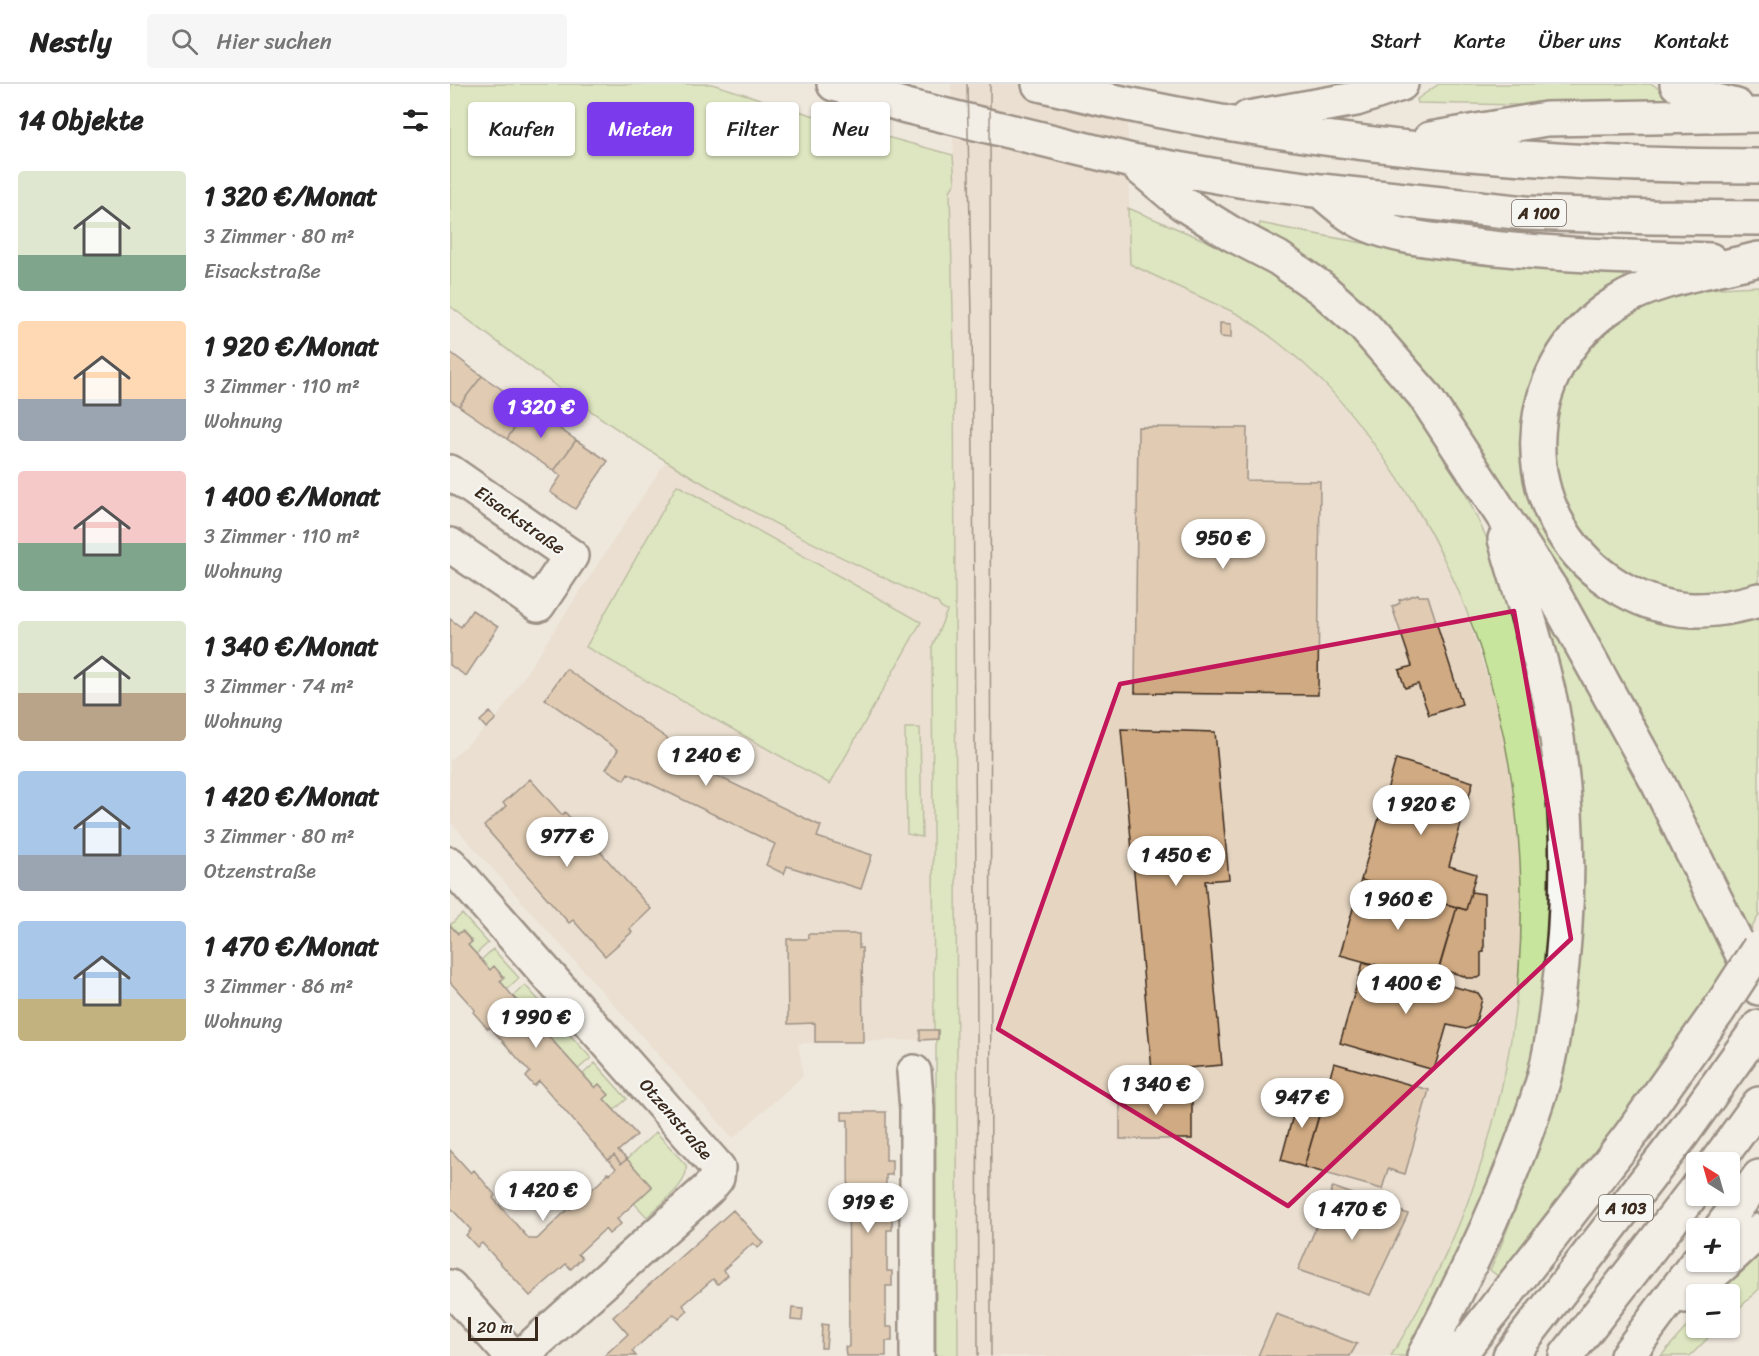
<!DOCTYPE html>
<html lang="de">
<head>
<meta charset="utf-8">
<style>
  :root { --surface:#fff; --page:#f6f6f6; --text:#222; --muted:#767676; --line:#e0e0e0; --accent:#7c3aed }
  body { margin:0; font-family:Sriracha,sans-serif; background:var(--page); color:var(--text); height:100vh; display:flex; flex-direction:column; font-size:22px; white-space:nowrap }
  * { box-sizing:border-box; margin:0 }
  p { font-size:20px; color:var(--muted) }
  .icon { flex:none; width:33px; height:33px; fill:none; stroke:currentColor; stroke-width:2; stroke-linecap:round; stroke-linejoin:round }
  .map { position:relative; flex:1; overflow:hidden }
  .details { display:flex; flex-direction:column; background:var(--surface); width:450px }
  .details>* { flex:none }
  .guide { position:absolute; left:18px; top:18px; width:570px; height:54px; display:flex; gap:12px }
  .needle { width:39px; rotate:323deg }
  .buttons { position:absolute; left:1236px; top:1068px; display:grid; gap:12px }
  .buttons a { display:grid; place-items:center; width:54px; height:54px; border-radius:6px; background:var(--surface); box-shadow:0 2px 4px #0004; font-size:30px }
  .scale { position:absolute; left:18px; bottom:15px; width:70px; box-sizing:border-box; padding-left:6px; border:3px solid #3b2a1e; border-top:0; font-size:16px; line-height:21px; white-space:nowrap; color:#3b2a1e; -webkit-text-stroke:4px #f6f6f2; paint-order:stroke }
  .price { position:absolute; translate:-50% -51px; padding:0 14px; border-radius:21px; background:#fff; color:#222; font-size:20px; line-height:39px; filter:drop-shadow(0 2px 3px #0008) }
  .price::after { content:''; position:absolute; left:50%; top:36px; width:18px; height:14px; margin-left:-9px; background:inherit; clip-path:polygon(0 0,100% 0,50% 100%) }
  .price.selected { background:var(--accent); color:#fff }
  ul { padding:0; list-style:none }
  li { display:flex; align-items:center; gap:18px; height:150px; padding:0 18px }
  li span { display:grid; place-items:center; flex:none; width:168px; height:120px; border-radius:6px; color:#555 }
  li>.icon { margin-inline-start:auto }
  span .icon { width:72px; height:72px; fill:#fffc; stroke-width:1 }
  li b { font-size:26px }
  h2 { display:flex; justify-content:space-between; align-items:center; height:72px; padding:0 18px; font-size:26px }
  .tag { padding:0 21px; border-radius:6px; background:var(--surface); box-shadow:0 2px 4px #0004; font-size:21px; line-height:54px }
  .tag.selected { background:var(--accent); color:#fff }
  header { display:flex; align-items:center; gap:36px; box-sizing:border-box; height:84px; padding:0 30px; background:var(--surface); border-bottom:2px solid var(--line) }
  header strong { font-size:28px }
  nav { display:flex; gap:33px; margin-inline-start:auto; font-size:21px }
  .search { width:420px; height:54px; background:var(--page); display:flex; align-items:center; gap:15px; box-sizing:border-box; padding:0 21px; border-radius:6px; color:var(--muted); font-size:22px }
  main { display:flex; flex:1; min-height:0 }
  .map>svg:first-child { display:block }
</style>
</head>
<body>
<header>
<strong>Nestly</strong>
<div class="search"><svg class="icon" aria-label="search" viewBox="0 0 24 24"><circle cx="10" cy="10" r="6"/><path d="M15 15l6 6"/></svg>Hier suchen</div>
<nav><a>Start</a><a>Karte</a><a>Über uns</a><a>Kontakt</a></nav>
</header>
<main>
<section class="details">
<h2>14 Objekte<svg class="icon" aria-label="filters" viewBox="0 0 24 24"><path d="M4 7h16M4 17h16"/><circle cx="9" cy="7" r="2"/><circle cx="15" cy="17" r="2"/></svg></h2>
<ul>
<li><span style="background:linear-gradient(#dfe7d0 70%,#7fa58c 0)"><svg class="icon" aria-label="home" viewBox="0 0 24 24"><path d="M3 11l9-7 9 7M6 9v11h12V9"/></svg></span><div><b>1 320 €/Monat</b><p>3 Zimmer · 80 m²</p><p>Eisackstraße</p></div></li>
<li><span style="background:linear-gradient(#ffd9b3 65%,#9aa5b1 0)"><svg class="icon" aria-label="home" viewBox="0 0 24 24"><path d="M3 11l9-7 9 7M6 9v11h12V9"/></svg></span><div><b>1 920 €/Monat</b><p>3 Zimmer · 110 m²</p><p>Wohnung</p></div></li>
<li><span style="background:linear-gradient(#f6c9c9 60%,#7fa58c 0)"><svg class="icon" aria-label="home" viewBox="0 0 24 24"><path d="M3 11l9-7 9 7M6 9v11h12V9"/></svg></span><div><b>1 400 €/Monat</b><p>3 Zimmer · 110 m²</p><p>Wohnung</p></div></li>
<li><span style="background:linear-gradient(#dfe7d0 60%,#b9a48a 0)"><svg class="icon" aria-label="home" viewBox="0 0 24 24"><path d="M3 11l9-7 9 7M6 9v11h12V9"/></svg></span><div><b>1 340 €/Monat</b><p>3 Zimmer · 74 m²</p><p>Wohnung</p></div></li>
<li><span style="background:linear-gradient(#a9c7e8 70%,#9aa5b1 0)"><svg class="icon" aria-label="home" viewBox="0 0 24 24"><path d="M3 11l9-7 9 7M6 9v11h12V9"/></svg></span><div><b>1 420 €/Monat</b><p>3 Zimmer · 80 m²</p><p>Otzenstraße</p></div></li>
<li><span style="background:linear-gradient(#a9c7e8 65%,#c2b280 0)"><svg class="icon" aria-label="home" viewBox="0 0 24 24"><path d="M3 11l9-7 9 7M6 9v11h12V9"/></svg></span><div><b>1 470 €/Monat</b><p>3 Zimmer · 86 m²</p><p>Wohnung</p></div></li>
</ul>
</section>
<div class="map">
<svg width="1309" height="1272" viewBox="0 0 1309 1272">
  <rect width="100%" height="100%" fill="#eee7dc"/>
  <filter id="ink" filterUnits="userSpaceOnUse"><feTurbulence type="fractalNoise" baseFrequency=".0167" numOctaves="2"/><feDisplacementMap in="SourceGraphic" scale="12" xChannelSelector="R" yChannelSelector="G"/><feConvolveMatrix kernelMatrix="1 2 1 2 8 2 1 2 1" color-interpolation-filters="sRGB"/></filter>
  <g filter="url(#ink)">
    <path fill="#e5d5c1" d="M501 0H677L680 180 794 233 853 279 887 315 921 357 951 400 978 444 1013 519 1046 619 1054 655 1066 732 1072 818 1067 907 1052 1002 1041 1049 1027 1091 991 1182 941 1272H508L504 268 500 107 505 99Z
      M216 377 343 450 488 519 497 527 482 563 484 945 488 946V955L348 959 353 992 283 1054 0 737V676L46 635Z"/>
    <path fill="#c7e59d" stroke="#81885e" stroke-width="1.5" d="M0 0H262L400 43 503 71 505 99 500 107 504 268 508 1272H486V955H488V946H484L482 563 497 527 491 524 488 519C395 476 304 432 218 378 142 331 71 276 0 222Z
      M989 0H1202L1227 18 1222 24 968 19 967 15Z
      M678 124 773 164 809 182 834 197 891 242 964 321 1004 386 1040 461 1081 592 1102 723 1099 891 1074 1024 962 1272H941C984 1203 1018 1129 1040 1050 1099 843 1075 604 963 418 934 372 893 314 852 278 834 263 815 247 796 235 784 227 769 222 755 215 730 204 705 192 680 180Z
      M810 139C929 164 1052 184 1174 189V195C1024 275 1040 492 1206 537 1240 546 1276 545 1309 535V831L1300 847 1298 844 1294 846 1058 412 808 145Z
      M1309 202V501C1124 562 1020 313 1189 224 1224 206 1270 203 1309 202Z
      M227 401 471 538 380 700 136 563Z
      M1101 527 1148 612 1280 878 1198 1004 1049 1193 1040 1186 1050 1164 1082 1083 1110 981 1092 532Z
      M455 644H470L472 753 457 750Z
      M12 830 38 859 26 870 18 861 22 857 13 847 8 850 0 841Z
      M43 865 69 894 57 905 50 897 54 893 44 883 40 886 31 876Z
      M75 901 104 933 91 944 81 932 85 928 76 918 71 921 63 912Z
      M109 939 141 974 128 985 97 950Z
      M145 979 177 1015 164 1026 154 1015 158 1011 149 1000 145 1004 133 990Z
      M206 1048 236 1081C240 1100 210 1120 197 1133L184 1119 177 1075Z
      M1309 1170V1205L1280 1233V1210H1268Z
      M1246 1232V1244H1268L1240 1272H1211Z"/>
    <path fill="#d0aa82" stroke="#3b2a1e" stroke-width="1.5" d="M770 239 781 240V254L770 253Z
      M0 268 32 292 9 322 0 316Z
      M32 292 78 323 57 355 9 322Z
      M78 323 108 341 107 343 126 356 104 387 57 355Z
      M688 343 797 344 796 396 870 397 868 611 685 609Z
      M126 356 158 377 125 425 100 408 111 392 104 387Z
      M968 510 969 512H978L1012 620 979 631 968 600 955 604 949 586 962 582 942 523 950 519 949 516Z
      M22 526 48 543 16 592 0 581V535L11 543Z
      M116 585 218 655 213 666 371 742 367 753 422 771 411 805 337 782 334 790 316 781 325 760 178 689 174 696 156 685 168 666 95 615Z
      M40 628 46 635 36 644 30 637Z
      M671 645 765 648 779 795 755 797 772 981 702 987Z
      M946 675 1023 698 999 782 1026 790 1016 826 911 796Z
      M80 695 112 731 115 728 201 825 180 845 182 848 155 872 123 836 119 839 34 742 56 722 53 719Z
      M911 796 1007 823 985 897 890 871Z
      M1021 808 1034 810V867L1031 869V892L1028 894H1016L1014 892 989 885 1007 823 1016 826Z
      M0 841 8 850 12 847 22 858 18 861 26 870 40 886 44 882 54 894 50 897 60 909 71 921 76 917 85 929 81 932 91 944 145 1004 149 1000 159 1011 154 1015 187 1051 168 1067 177 1075 171 1080 164 1071 158 1076 89 997 84 1002 76 993 80 988 40 943 38 945 23 928 25 926 0 898Z
      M358 850H409V864H412L413 958H365V939L338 940 337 855H358Z
      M913 879 1028 909 1032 915 1025 941 1016 945 997 941 984 986 890 959Z
      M470 946H488V955L470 956Z
      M884 979 979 1006 955 1090 938 1085 932 1105 854 1083Z
      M849 1009 874 1015 854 1083 831 1076Z
      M670 1010H742V1055H670Z
      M392 1028H436V1076H442V1091H436V1132H442V1146H437V1187H442V1202H436V1243H442V1257H436V1272H396L395 1263H399L398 1036H392Z
      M0 1066 21 1089 24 1086 45 1111 43 1114 79 1155H87L118 1125H120L151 1097 157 1089 160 1090 166 1084 158 1076 164 1071 171 1080 177 1075 202 1103 167 1135 171 1140 159 1150 155 1145 128 1170 132 1174 121 1185 116 1180 80 1212 32 1159 27 1163 16 1151 21 1146 0 1123Z
      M883 1103 958 1130 920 1211 848 1186Z
      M283 1126 313 1159 308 1164 303 1159 273 1186 278 1191 268 1200 263 1195 233 1221 238 1227 229 1235 224 1230 182 1267 186 1272H154L178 1250 163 1233Z
      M342 1224 353 1225 352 1237 341 1236Z
      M826 1230 907 1260 900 1272H808Z
      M372 1240 378 1241 376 1264H371Z"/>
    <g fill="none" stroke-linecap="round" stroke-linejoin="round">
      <defs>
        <path id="minor" d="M0 388 121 472 88 521 0 461
          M0 780 268 1084 267 1094 258 1105 71 1272
          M464 988 467 1025V1272
          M0 1203 62 1272"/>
        <path id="highway" d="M384 0 456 22 682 77 795 97 871 107 1075 129 1202 133 1309 134
          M589 0C824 58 1067 82 1309 82
          M1227 0 1255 14 1286 22
          M798 34 906 15 951 0
          M980 55 1096 35 1309 31
          M682 77 732 119 782 150 828 174 871 204 914 242 974 311 1102 507 1208 699 1309 904
          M871 107C886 120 900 133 919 141 950 154 985 156 1018 161 1098 171 1179 173 1260 176
          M1309 175C1265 186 1203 195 1166 219 1064 283 1061 431 1161 498 1185 514 1213 525 1242 526 1265 527 1287 522 1309 516
          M1267 1078 1309 1020
          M1271 1144 1309 1093
          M1280 1174 1309 1147
          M1236 1212 1276 1178
          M974 1272C1019 1186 1061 1099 1090 1007 1100 977 1104 945 1108 913 1121 817 1120 720 1102 625 1090 567 1071 511 1055 455
          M1008 1272 1179 1053 1268 927
          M1060 1272 1233 1049 1309 943
          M1116 1272 1246 1105
          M1177 1272 1247 1178"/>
      </defs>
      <use href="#minor" stroke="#3b2a1e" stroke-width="38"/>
      <use href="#highway" stroke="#3b2a1e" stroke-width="38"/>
      <use href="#minor" stroke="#f6f6f2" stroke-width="33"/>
      <use href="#highway" stroke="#f6f6f2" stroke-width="33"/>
      <path stroke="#3b2a1e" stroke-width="1.5" d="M517 0 522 231 527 945 528 1272
        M540 0 541 1272"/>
      <defs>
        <path id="highway-bridge" d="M1268 927 1309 864"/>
      </defs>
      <use href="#highway-bridge" stroke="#3b2a1e" stroke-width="38" stroke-linecap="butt"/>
      <use href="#highway-bridge" stroke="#f6f6f2" stroke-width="33"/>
    </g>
  </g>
  <path d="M0 0H1309V1272H0ZM1064 527 1121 855 838 1122 548 945 670 600Z" fill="#eee7dc" fill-opacity=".55" fill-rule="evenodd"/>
  <path fill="none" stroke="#c2185b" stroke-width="4.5" stroke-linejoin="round" d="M1064 527 1121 855 838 1122 548 945 670 600Z"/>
  <g text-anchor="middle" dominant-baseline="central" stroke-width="4.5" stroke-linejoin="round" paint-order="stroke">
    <g fill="#f6f6f2" stroke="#73675e" stroke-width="1.5">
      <rect x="1062" y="116" width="54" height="26" rx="4.5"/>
      <rect x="1149" y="1111" width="54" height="26" rx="4.5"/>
    </g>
    <g font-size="16" font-weight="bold" fill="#3b2a1e">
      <text x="1089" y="129">A 100</text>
      <text x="1176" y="1124">A 103</text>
    </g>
    <g font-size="18" fill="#3b2a1e" stroke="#f6f6f2">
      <text transform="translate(70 436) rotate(35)">Eisackstraße</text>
      <text transform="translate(226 1035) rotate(49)">Otzenstraße</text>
    </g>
  </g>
</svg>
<div class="buttons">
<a><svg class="needle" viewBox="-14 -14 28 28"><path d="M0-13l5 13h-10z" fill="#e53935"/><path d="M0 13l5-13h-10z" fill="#767676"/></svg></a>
<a>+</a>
<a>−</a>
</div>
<div class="scale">20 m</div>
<b class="price selected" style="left:91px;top:355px">1 320 €</b>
<b class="price" style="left:773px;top:486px">950 €</b>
<b class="price" style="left:256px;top:703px">1 240 €</b>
<b class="price" style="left:971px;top:752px">1 920 €</b>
<b class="price" style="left:117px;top:784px">977 €</b>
<b class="price" style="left:726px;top:803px">1 450 €</b>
<b class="price" style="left:948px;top:847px">1 960 €</b>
<b class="price" style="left:956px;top:931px">1 400 €</b>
<b class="price" style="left:86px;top:965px">1 990 €</b>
<b class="price" style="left:706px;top:1032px">1 340 €</b>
<b class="price" style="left:852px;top:1045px">947 €</b>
<b class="price" style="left:93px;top:1138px">1 420 €</b>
<b class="price" style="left:418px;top:1150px">919 €</b>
<b class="price" style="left:902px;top:1157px">1 470 €</b>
<div class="guide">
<a class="tag">Kaufen</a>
<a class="tag selected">Mieten</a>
<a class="tag">Filter</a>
<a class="tag">Neu</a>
</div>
</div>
</main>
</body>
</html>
